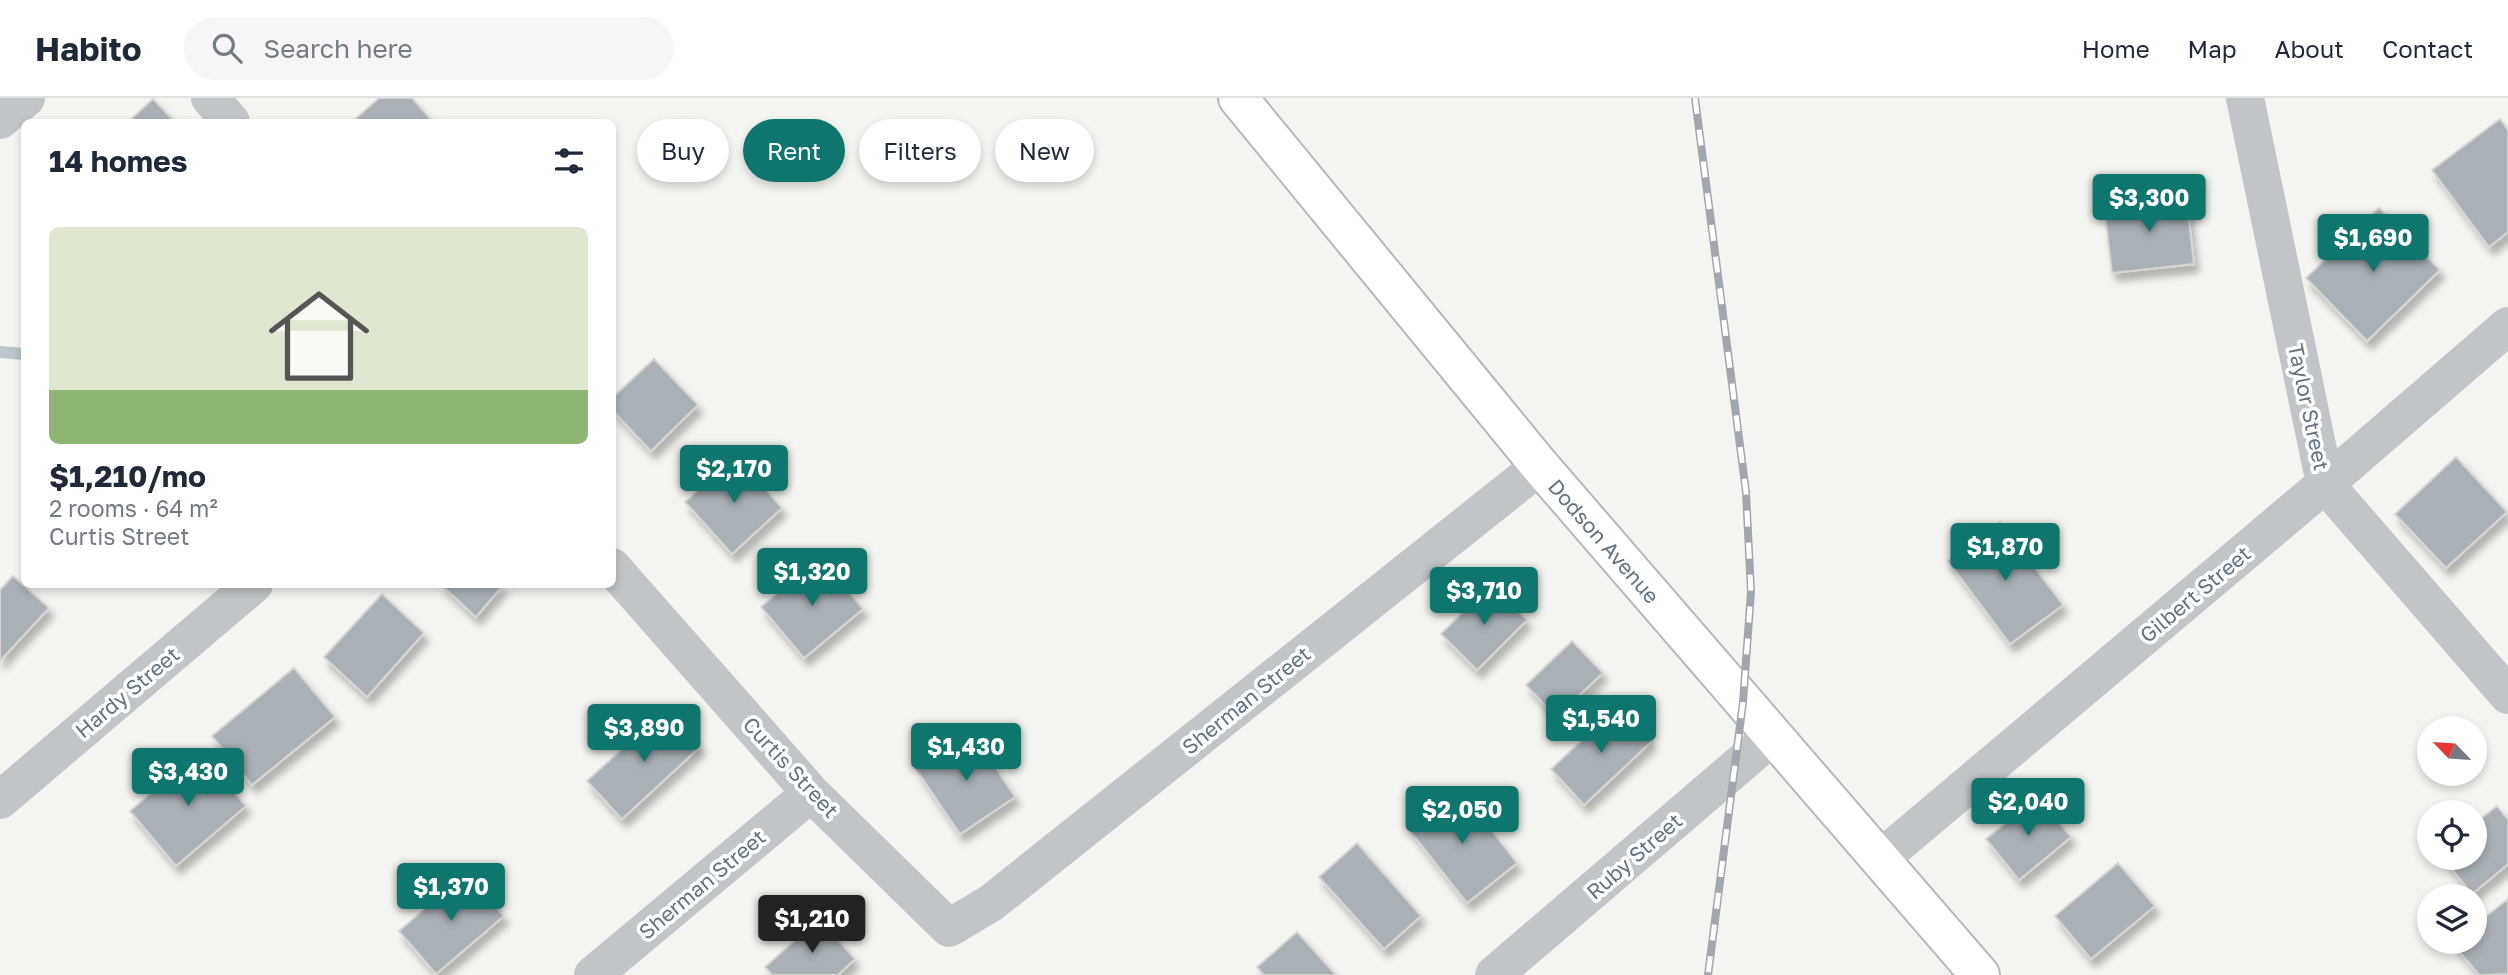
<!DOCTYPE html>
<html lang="en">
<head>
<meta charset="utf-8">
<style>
  :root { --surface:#fff; --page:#f6f6f7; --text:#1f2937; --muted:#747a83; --line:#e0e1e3; --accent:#0f766e }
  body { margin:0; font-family:"Golos Text",sans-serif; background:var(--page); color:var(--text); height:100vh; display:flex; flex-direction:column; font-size:26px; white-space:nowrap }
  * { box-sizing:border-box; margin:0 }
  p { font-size:23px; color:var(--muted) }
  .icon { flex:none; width:38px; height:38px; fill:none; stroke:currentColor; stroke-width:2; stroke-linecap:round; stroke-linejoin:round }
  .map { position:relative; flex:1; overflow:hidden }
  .details { position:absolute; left:21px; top:21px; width:595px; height:469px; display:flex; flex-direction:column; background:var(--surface); border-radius:10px; box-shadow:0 4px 10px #0003 }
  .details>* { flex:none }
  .hud { position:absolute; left:637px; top:21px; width:665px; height:63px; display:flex; gap:14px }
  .needle { width:46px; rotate:295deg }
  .controls { position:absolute; left:2417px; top:618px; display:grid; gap:14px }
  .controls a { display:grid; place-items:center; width:70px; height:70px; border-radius:50%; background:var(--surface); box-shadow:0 4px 10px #0003; font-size:35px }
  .price { position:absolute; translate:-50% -60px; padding:0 16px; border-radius:7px; background:var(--accent); color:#fff; font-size:23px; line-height:46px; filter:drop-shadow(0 2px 4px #0008) }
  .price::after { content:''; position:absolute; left:50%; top:42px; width:21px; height:16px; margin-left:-10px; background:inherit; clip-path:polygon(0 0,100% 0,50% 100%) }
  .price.active { background:#222; color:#fff }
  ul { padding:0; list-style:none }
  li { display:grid; align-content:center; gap:14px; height:371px; padding:0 28px }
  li+li { border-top:2px solid var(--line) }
  li span { display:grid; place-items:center; height:217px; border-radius:10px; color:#555 }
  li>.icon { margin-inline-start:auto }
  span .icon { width:126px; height:126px; fill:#fffc; stroke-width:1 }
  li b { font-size:30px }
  h2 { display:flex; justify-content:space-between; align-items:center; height:84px; padding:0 28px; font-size:30px }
  .pill { padding:0 24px; border-radius:32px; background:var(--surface); box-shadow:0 4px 10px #0003; font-size:24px; line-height:63px }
  .pill.active { background:var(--accent); color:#fff }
  header { display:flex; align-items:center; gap:42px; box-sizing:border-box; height:98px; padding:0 35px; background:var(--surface); border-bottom:2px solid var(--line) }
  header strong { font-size:33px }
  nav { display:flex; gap:38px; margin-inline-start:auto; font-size:24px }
  .search { width:490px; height:63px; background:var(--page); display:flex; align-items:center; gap:18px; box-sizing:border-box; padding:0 24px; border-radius:38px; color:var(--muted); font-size:26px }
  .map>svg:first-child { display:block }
</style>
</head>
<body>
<header>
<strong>Habito</strong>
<div class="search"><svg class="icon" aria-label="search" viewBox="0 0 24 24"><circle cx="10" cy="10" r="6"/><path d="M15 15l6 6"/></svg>Search here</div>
<nav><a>Home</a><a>Map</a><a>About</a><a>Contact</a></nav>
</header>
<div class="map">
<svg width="2508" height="877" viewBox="0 0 2508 877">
  <defs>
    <filter id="shadow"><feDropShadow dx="4.5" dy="8" stdDeviation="3.5" flood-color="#0004"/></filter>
  </defs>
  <rect width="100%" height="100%" fill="#f4f4f0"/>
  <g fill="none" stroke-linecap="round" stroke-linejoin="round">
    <path stroke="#bac6cb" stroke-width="12" d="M0 254 24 256"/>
  </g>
  <path fill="#a9b1b6" stroke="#d5d5d3" stroke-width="2" filter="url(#shadow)" d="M379 0H412L433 24H352Z
    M153 1 175 24H128Z
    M2500 21 2508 32V134L2489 149 2432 72Z
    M2186 97 2194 166 2112 175 2104 107Z
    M2379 110 2440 172 2367 243 2306 180Z
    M654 261 698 307 651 353 612 312V300Z
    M736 358 782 410 732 456 685 404Z
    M2456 359 2507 414 2446 470 2395 416Z
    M2000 424 2063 507 2010 546 1948 463Z
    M820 459 863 511 804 560 761 509Z
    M13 478 49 510 0 563V492Z
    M440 486H504L476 519Z
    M1491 486 1527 522 1477 572 1441 536Z
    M382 496 424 535 367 599 324 559Z
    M1572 543 1603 575 1556 619 1526 587Z
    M294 570 335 619 252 687 212 638Z
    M1619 608 1652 643 1584 707 1551 671Z
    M667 610 701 648 622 721 587 683Z
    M972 634 1015 699 960 736 916 671Z
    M200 653 246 708 176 768 130 713Z
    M1458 690 1517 765 1467 805 1408 730Z
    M2038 699 2071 739 2019 782 1986 741Z
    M2497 708 2508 722V766L2472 796 2443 760H2474V726Z
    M1357 745 1421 818 1384 851 1319 779Z
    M2118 765 2155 808 2091 861 2055 818Z
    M466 775 504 818 436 876 399 833Z
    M2508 801V876L2479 877 2453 846 2456 844H2474V828Z
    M819 821 855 861 838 877H772L765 869Z
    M1297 834 1336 877H1264L1257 869Z"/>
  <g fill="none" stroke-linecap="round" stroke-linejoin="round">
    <defs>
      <path id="major" d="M1238 0 1540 368 1980 877"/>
    </defs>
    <use href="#major" stroke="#b4b8bc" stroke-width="42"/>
    <path stroke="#c1c5c8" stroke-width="38" d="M210 0 231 24
      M2245 0 2325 386 2508 597
      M0 22 26 0
      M612 469 811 695 949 830 991 805 1540 368
      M0 702 254 486
      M1880 761 2325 386 2508 228
      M593 877 811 695
      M1494 877 1773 638"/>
    <use href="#major" stroke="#fff" stroke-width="38"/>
    <defs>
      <path id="rail" d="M1695 0 1746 394 1751 494 1743 604 1708 877"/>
    </defs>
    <use href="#rail" stroke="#a1a7ad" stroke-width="8"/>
    <use href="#rail" stroke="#fff" stroke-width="5" stroke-dasharray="16" stroke-linecap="butt"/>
  </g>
  <g text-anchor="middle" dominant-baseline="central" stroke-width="7" stroke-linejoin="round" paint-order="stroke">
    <g font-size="21" fill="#627381" stroke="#fff">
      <text transform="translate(2309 309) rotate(78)">Taylor Street</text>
      <text transform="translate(1604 443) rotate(49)">Dodson Avenue</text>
      <text transform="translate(2195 496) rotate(-40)">Gilbert Street</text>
      <text transform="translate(127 594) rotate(-40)">Hardy Street</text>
      <text transform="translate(1246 602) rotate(-39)">Sherman Street</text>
      <text transform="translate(791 669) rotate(47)">Curtis Street</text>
      <text transform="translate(1634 758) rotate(-41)">Ruby Street</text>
      <text transform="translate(702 786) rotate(-40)">Sherman Street</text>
    </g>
  </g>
</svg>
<div class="controls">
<a><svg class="needle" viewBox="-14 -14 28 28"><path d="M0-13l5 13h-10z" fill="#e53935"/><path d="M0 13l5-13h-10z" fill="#747a83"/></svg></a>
<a><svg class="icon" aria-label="locate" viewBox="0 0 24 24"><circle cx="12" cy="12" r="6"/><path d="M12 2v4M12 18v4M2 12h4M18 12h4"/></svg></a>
<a><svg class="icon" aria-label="layers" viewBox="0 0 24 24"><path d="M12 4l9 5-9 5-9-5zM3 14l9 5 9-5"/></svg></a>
</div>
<b class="price" style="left:2149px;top:136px">$3,300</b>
<b class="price" style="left:2373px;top:176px">$1,690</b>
<b class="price" style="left:734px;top:407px">$2,170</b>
<b class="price" style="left:2005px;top:485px">$1,870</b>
<b class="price" style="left:812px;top:510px">$1,320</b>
<b class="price" style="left:1484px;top:529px">$3,710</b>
<b class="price" style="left:1601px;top:657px">$1,540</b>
<b class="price" style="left:644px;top:666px">$3,890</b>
<b class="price" style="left:966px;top:685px">$1,430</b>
<b class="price" style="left:188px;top:710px">$3,430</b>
<b class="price" style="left:2028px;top:740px">$2,040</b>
<b class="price" style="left:1462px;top:748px">$2,050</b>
<b class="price" style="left:451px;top:825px">$1,370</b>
<b class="price active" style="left:812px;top:857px">$1,210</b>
<div class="hud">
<a class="pill">Buy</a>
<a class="pill active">Rent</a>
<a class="pill">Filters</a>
<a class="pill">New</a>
</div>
<section class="details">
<h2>14 homes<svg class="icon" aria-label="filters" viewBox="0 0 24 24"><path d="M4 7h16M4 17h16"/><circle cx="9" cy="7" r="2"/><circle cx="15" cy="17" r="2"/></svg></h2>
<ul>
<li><span style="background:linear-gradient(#dfe7d0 75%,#8fb573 0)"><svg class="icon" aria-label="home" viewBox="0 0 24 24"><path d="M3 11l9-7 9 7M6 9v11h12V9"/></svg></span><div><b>$1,210/mo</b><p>2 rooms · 64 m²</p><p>Curtis Street</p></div></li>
</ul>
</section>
</div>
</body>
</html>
